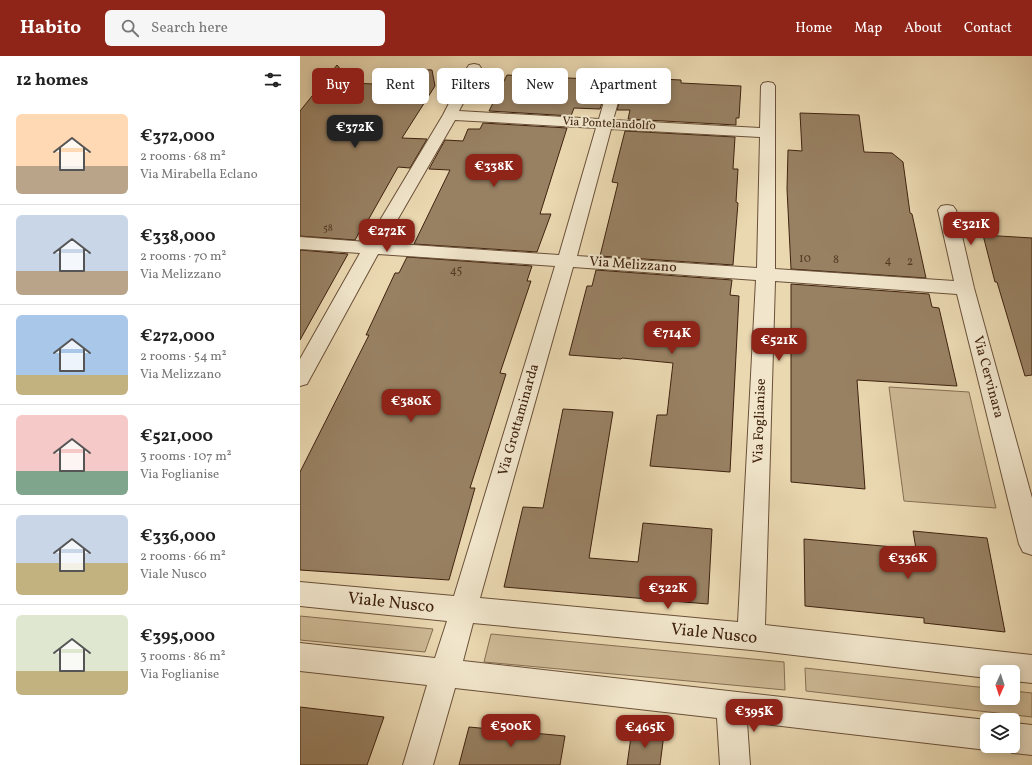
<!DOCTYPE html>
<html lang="en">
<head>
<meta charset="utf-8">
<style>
  :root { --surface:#fff; --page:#f6f6f6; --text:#222; --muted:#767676; --line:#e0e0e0; --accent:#8f2418 }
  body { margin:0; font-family:Vollkorn,serif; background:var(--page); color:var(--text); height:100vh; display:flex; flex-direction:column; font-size:15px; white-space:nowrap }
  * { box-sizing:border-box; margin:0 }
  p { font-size:13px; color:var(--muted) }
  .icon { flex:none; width:22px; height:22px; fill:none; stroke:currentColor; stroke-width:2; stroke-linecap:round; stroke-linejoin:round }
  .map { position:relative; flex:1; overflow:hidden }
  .details { display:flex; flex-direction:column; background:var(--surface); width:300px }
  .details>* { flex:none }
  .banner { position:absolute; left:12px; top:12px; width:380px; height:36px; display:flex; gap:8px }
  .needle { width:26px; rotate:183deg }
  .buttons { position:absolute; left:680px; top:609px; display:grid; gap:8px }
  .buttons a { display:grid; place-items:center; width:40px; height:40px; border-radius:6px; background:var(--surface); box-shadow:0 2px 10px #0003; font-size:20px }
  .price { position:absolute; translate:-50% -34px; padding:0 9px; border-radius:8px; background:var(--accent); color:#fff; font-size:13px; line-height:26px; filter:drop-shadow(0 1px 2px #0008) }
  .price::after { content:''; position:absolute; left:50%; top:24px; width:12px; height:9px; margin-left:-6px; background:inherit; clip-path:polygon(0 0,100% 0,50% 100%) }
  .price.current { background:#222; color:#fff }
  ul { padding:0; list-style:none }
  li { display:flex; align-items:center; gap:12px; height:100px; padding:0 16px }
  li+li { border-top:1px solid var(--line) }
  li span { display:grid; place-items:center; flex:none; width:112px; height:80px; border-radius:6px; color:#555 }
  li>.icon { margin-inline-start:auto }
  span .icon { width:48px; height:48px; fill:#fffc; stroke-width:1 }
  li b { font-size:17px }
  h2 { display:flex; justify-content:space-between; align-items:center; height:48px; padding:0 16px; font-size:17px }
  .pill { padding:0 14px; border-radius:6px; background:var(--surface); box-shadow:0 2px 10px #0003; font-size:14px; line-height:36px }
  .pill.current { background:var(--accent); color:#fff }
  header { display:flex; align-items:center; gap:24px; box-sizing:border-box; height:56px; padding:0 20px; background:var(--accent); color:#fff }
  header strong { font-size:19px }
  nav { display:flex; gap:22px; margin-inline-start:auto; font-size:14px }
  .search { width:280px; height:36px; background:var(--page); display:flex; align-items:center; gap:10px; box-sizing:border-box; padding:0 14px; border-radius:6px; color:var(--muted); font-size:15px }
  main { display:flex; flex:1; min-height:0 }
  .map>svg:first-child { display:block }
</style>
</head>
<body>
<header>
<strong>Habito</strong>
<div class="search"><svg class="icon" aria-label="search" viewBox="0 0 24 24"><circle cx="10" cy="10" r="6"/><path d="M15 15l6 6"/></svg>Search here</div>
<nav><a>Home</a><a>Map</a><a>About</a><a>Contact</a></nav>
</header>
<main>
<section class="details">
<h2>12 homes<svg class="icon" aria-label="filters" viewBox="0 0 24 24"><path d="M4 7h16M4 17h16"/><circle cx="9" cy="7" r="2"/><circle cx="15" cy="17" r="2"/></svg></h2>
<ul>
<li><span style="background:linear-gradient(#ffd9b3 65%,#b9a48a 0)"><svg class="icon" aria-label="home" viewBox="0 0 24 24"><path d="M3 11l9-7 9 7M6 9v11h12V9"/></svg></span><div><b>€372,000</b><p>2 rooms · 68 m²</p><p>Via Mirabella Eclano</p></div></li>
<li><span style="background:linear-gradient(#c9d6e8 70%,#b9a48a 0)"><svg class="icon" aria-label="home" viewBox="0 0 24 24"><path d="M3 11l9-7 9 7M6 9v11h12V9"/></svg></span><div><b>€338,000</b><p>2 rooms · 70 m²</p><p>Via Melizzano</p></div></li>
<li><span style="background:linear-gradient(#a9c7e8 75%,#c2b280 0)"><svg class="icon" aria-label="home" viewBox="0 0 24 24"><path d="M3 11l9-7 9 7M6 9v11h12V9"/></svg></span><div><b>€272,000</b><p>2 rooms · 54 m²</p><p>Via Melizzano</p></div></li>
<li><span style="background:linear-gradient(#f6c9c9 70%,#7fa58c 0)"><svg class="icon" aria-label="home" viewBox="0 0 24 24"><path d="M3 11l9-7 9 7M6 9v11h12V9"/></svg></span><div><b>€521,000</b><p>3 rooms · 107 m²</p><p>Via Foglianise</p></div></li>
<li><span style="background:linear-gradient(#c9d6e8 60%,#c2b280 0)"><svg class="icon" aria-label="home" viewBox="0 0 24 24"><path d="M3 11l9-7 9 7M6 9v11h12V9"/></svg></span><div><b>€336,000</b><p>2 rooms · 66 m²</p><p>Viale Nusco</p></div></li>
<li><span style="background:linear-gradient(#dfe7d0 70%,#c2b280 0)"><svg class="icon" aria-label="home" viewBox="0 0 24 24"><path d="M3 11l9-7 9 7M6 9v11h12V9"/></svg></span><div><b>€395,000</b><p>3 rooms · 86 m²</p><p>Via Foglianise</p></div></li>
</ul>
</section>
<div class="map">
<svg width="732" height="709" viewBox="0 0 732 709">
  <rect width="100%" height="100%" fill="#ead8b1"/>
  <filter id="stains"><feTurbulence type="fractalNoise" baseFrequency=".005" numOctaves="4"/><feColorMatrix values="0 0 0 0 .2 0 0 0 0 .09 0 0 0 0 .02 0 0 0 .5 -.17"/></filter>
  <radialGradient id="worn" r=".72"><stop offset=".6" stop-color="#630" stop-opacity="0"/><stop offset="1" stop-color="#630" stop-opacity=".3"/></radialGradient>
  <path fill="#cdb995" stroke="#866e52" d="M589 331 669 336 696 452 604 445Z
    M0 560 133 573 125 596 0 584Z
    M191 578 484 606 485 634 184 606Z
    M505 612 687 632V642H713V635L732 637V661L506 635Z"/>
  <path fill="#988163" stroke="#3f220f" d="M37 9 52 27 95 29 107 13 132 14 135 30 102 82 127 83 110 112 98 111 62 175H60L55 184 0 180V55Z
    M207 19 309 24 300 53 274 52 271 60 189 55Z
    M340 22 381 24V27L441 30 439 62H436V69L328 63 330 54H317L326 24 339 25Z
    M500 57 559 59 564 96 592 97 603 106 610 157 612 158 626 222 491 213 487 133 488 94 502 95Z
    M183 67 267 72 240 158H251L237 196 114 188 150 114 129 113 145 84 163 85 168 73H180Z
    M325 75 435 81 433 113H438L436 146 438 147 433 209 300 200 318 127 312 126Z
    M683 179 732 182V319L725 320 697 226H695Z
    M0 194 48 198 0 284Z
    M107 201 232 210 227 225H231L200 317 206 318 170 432H175L149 524 0 514V416L69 279H66L95 217H99Z
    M296 214 432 224 430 239 439 240 430 416 350 410 357 359H367L373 307 322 302 321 303 269 299 287 230H292Z
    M491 228 629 238 632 251 639 252 657 330 557 324 565 433 491 426Z
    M263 353 313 356 289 502 338 506 343 467 412 473 408 548 204 531 223 451 243 452Z
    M613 475 687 482 705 576 624 567V562L505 550 504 483 616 493Z
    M0 651 84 661 67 709H0Z
    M169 671 265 680 260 709H159Z
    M332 674 364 678 360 709H327Z"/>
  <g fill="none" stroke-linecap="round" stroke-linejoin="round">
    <defs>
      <path id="minor" d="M174 8 179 9 181 12 159 55 299 63 312 18 314 15 319 14 324 15 326 18 313 64 460 72 461 30 463 27 468 26 473 27 475 30V213L654 225 638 154 641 150 647 149 653 150 656 154 674 232 732 442V499L723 496 719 488 657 238 475 225 465 569 732 599V627L713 625V616H687V622L451 594 173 567 163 605 687 664V690H697L687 694 447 666 450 709H420L417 662 155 632 133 709H103L127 629 0 615V587L135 602 147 565 0 550V526L154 540 255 210 78 198 7 328 0 330V303L60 197 0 193V181L67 186 143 59 167 12 169 9ZM155 64 296 72 259 199 84 187ZM311 73 460 81 457 212 277 200ZM273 211 456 224 438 566 180 542Z
        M713 667 732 669V699L713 697 702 693 701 690H713Z"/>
    </defs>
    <use href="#minor" stroke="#6a5038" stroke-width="2"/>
    <use href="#minor" fill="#f1e6cc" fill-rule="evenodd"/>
  </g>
  <g text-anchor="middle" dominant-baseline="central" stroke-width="4" stroke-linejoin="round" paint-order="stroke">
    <g font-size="10" fill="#553a24">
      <text x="28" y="172">58</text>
    </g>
    <g font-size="12" fill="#3f220f" stroke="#f1e6cc">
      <text transform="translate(309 68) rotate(3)">Via Pontelandolfo</text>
    </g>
    <g font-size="12" fill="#553a24">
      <text x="505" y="203">10</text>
      <text x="536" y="204">8</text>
      <text x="588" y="205">4</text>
      <text x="610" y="206">2</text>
      <text x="156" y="215">45</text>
    </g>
    <g font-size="14" fill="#3f220f" stroke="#f1e6cc">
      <text transform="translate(333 209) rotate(4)">Via Melizzano</text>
      <text transform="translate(688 321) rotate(75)">Via Cervinara</text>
      <text transform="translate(219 364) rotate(-74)">Via Grottaminarda</text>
      <text transform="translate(460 365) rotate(-88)">Via Foglianise</text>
    </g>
    <g font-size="17" fill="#3f220f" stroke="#f1e6cc">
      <text transform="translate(91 547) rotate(6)">Viale Nusco</text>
      <text transform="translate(414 578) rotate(6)">Viale Nusco</text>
    </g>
  </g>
  <rect width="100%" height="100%" filter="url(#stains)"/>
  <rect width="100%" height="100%" fill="url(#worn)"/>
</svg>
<div class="buttons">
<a><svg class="needle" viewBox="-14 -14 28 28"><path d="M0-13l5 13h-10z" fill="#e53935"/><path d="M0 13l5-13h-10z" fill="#767676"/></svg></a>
<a><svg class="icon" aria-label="layers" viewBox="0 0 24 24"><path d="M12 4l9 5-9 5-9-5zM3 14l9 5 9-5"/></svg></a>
</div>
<b class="price current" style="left:55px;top:93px">€372K</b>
<b class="price" style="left:194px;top:132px">€338K</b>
<b class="price" style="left:671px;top:190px">€321K</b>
<b class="price" style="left:87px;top:197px">€272K</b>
<b class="price" style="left:372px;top:299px">€714K</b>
<b class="price" style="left:479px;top:306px">€521K</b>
<b class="price" style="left:111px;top:367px">€380K</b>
<b class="price" style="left:608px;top:524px">€336K</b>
<b class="price" style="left:368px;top:554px">€322K</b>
<b class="price" style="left:454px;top:677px">€395K</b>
<b class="price" style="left:211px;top:692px">€500K</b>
<b class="price" style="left:345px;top:693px">€465K</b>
<div class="banner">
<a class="pill current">Buy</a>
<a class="pill">Rent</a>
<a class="pill">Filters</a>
<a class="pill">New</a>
<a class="pill">Apartment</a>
</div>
</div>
</main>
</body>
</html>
